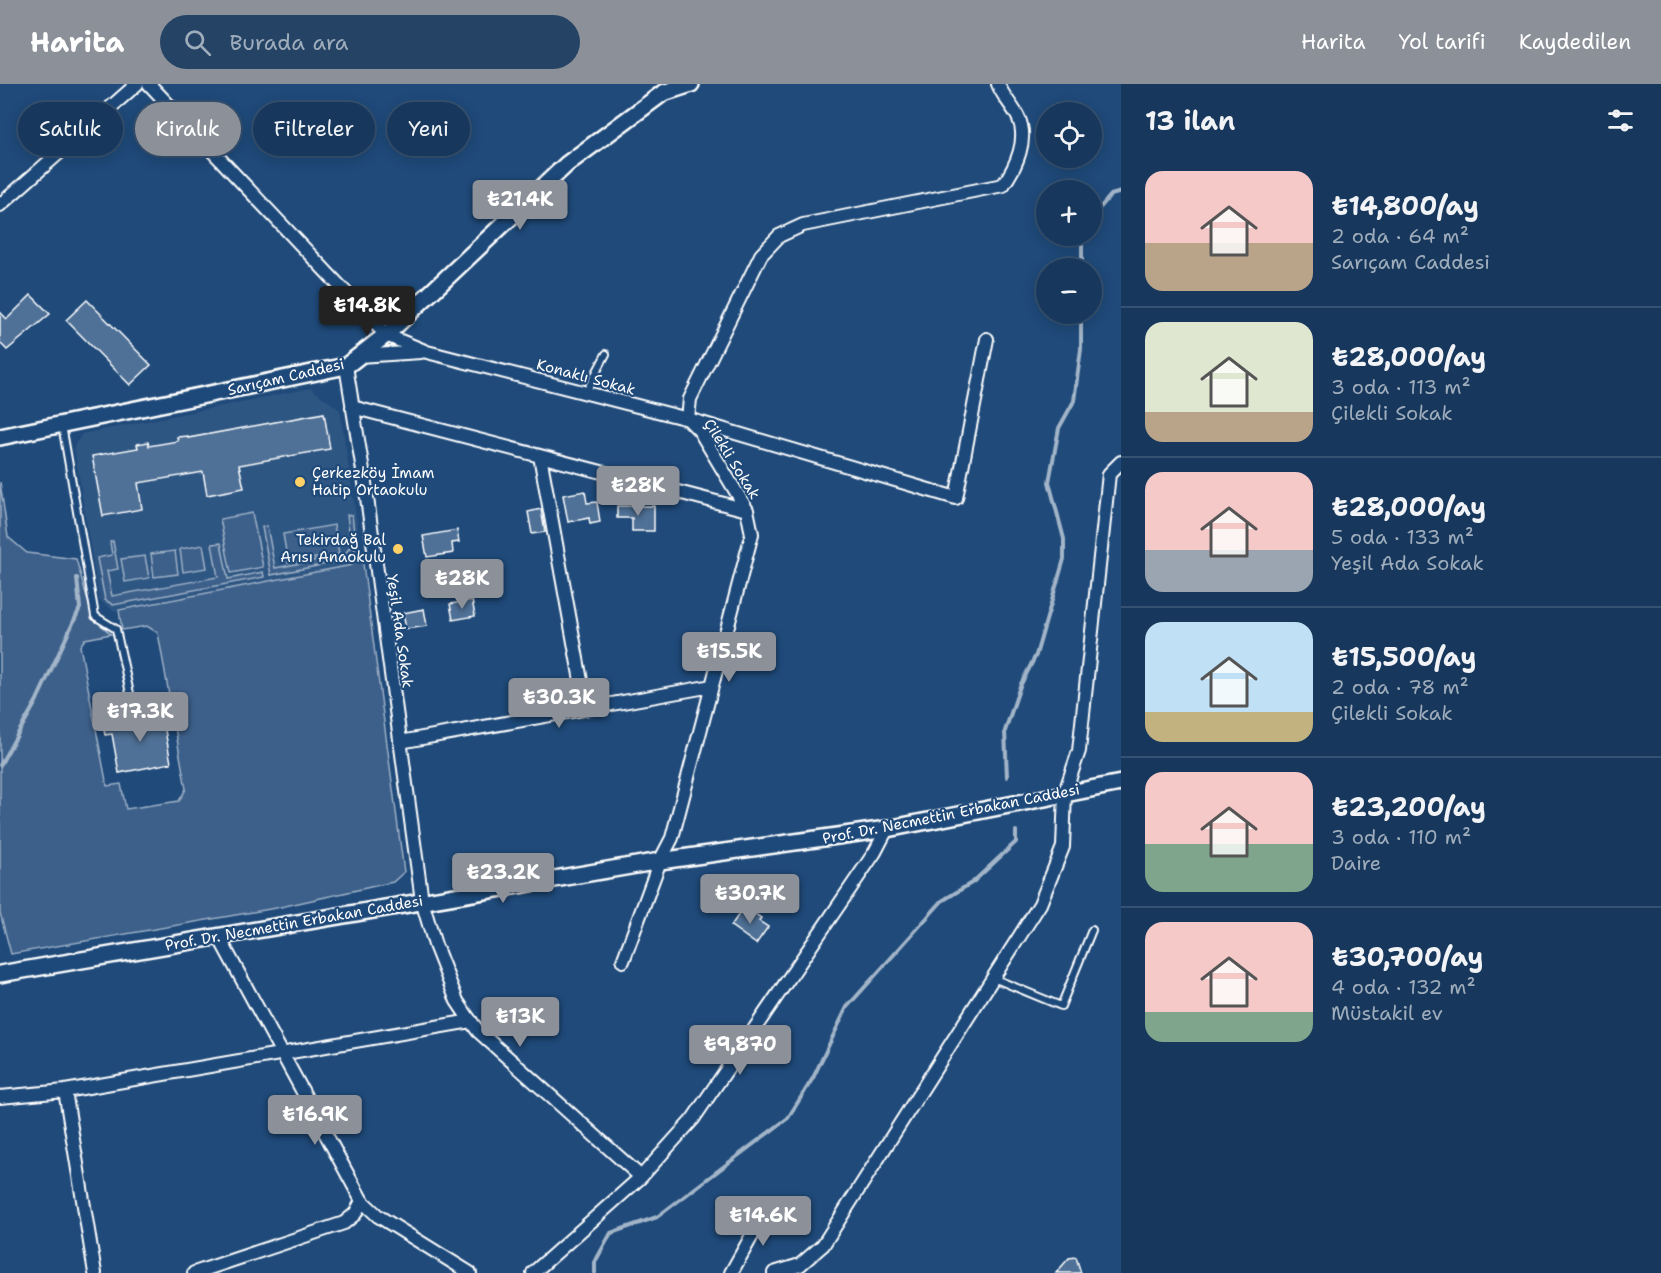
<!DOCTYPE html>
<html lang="tr">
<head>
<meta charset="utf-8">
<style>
  :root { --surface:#17385c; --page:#244365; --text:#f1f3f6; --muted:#9eacbb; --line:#365272; --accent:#8c9099 }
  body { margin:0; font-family:"Shantell Sans",sans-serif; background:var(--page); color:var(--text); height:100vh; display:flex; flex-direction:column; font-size:22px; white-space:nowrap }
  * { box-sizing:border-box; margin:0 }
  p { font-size:20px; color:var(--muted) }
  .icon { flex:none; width:33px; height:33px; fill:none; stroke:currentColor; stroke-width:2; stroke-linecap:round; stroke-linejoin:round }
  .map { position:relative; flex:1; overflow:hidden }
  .panel { display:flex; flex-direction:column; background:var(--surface); width:540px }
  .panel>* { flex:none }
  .guide { position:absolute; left:18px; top:18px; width:570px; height:54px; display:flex; gap:12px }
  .controls { position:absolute; left:1036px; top:18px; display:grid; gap:12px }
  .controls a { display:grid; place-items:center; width:66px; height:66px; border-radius:50%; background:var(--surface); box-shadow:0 3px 15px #0003,0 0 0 2px var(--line); font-size:30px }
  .price { position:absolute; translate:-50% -51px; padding:0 14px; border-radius:6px; background:var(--accent); color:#fff; font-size:20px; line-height:39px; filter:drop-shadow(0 2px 3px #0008) }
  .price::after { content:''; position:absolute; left:50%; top:36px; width:18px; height:14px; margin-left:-9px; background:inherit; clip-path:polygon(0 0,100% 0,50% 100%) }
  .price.selected { background:#222; color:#fff }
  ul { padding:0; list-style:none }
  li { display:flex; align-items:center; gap:18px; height:150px; padding:0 24px }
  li+li { border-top:2px solid var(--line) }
  li span { display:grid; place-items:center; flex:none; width:168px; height:120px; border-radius:18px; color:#555 }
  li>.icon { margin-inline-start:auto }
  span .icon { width:72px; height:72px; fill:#fffc; stroke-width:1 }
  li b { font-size:26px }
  h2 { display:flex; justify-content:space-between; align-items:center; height:72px; padding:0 24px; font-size:26px }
  .pill { padding:0 21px; border-radius:27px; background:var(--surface); box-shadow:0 3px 15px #0003,0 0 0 2px var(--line); font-size:21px; line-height:54px }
  .pill.selected { background:var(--accent); color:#fff }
  header { display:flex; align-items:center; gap:36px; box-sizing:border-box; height:84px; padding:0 30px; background:var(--accent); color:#fff }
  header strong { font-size:28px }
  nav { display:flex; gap:33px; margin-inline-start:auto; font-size:21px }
  .search { width:420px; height:54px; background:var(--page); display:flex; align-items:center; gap:15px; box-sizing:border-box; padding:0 21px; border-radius:33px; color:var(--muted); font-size:22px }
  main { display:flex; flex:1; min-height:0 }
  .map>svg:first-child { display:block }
</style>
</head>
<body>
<header>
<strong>Harita</strong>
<div class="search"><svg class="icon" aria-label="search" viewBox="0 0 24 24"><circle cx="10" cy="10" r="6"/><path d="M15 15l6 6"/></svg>Burada ara</div>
<nav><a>Harita</a><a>Yol tarifi</a><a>Kaydedilen</a></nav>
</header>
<main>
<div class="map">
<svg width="1121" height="1189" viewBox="0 0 1121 1189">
  <rect width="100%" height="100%" fill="#1f4a7a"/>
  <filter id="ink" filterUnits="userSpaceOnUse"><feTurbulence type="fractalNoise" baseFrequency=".0167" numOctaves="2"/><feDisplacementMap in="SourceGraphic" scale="12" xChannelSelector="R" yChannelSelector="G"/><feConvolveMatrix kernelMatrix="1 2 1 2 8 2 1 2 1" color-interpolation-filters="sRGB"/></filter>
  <g filter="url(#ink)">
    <path fill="#2e5683" d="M311 304 340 326 361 465 352 481 114 527 99 516 74 362 82 350Z"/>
    <path fill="#3c618b" stroke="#9eb0c5" stroke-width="1.5" d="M0 398 8 453 27 469 76 475 93 534 111 550 85 555 80 562 107 702 121 700 126 725 179 717 186 705 158 549 147 542 122 546 119 526 352 481 361 465 404 788 393 798 276 824 11 870 0 829Z
      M252 429 263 483 231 489 220 435Z
      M347 431H352L356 464 347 476 271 491 262 443 267 442 275 484 344 471 351 462Z
      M334 441 339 470 288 479 283 450Z
      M113 457 118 485 107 487 112 512 218 493 212 460 221 459 228 495 263 488 264 493 113 521 105 516 97 474 112 471 110 458Z
      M203 461 207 484 183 488 180 465Z
      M175 467 178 490 154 493 151 470Z
      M145 472 149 494 125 498 121 475Z"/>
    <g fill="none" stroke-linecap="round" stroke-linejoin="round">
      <path stroke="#a3b5c8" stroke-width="4" d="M1092 133 1111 111 1121 108
        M1082 184V158L1085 152
        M0 681 36 618 80 524 77 494
        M1007 693 1005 647 1020 602 1036 571 1064 475V455L1049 398 1059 344 1074 317 1081 265V230
        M595 1189V1178L611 1149 657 1133 788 1034 813 994 847 923 942 817 973 798 1016 758V747"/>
    </g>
    <path fill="#507197" stroke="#fff" stroke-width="1.5" d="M31 211 50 230 7 266 0 259V228L7 235Z
      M87 216 151 281 130 301 66 236Z
      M324 329 330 365 239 381 244 404 207 411 203 388 138 399 142 425 103 432 92 372 138 364 137 360 148 358 149 362 178 357 177 353 188 352V354Z
      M585 407 587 419 597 418 600 438 590 440 589 434 568 438 563 411Z
      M617 422H654V447H632V434H617Z
      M541 425 545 448 532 450 528 428Z
      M457 446 459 458 452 459 453 469 427 473 423 452Z
      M472 516 475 532 453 536 450 520Z
      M424 525 427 542 406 545 403 529Z
      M162 630 171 679 119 689 112 650 105 651 103 641Z
      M744 822 761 834 759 837 768 843 756 860 731 842Z
      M1076 1173 1081 1189H1056L1069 1174Z"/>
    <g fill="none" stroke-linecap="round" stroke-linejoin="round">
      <defs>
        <path id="service" d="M586 308 606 270
          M62 341 95 532 116 545 131 614
          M993 894 1061 922 1092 846"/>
        <path id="minor" d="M149 0 386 251 427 268 688 335 956 414 987 255
          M0 121 137 0
          M359 272 421 268
          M346 282 365 399 422 817 435 861 457 917 467 932 478 947 641 1093
          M352 323 747 426
          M688 335 690 315 761 171 779 152 803 141 1003 101C1016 83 1029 55 1018 33 1012 21 1003 13 998 0
          M540 372 586 624
          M400 658 712 602
          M623 877 660 777 672 754 752 450 747 426 699 346 689 336
          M65 1007 95 1189
          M0 1013 65 1007 471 937
          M362 1117 378 1132 470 1189
          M194 1189 344 1139 355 1130 362 1117 219 853
          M533 1189 641 1093 693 1035 875 768 887 745
          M731 1189 768 1123
          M774 1189 800 1181 823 1161 1040 820 1063 763 1065 708 1079 667 1109 390 1121 378"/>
        <path id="tertiary" d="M0 353 346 282 386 251 567 80 663 9 691 0
          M0 890 660 777 887 745 1121 699"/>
      </defs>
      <use href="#service" stroke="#fff" stroke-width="10"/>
      <use href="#minor" stroke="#fff" stroke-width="16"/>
      <use href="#tertiary" stroke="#fff" stroke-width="20"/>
      <use href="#service" stroke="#1f4a7a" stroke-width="6"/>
      <use href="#minor" stroke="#1f4a7a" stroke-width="12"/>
      <use href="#tertiary" stroke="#1f4a7a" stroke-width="15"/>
    </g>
  </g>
  <g fill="#ffd166" stroke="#1f4a7a" stroke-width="2">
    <circle cx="300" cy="398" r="6"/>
    <circle cx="398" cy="465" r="6"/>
  </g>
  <g text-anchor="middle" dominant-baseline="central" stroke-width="4.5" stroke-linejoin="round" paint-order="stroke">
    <g font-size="15" fill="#fff" stroke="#1f4a7a">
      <text transform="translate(286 293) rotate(-13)">Sarıçam Caddesi</text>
      <text transform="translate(586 293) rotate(15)">Konaklı Sokak</text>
      <text transform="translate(732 375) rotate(58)">Çilekli Sokak</text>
      <text transform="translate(400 547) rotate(82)">Yeşil Ada Sokak</text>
      <text transform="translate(951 730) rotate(-11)">Prof. Dr. Necmettin Erbakan Caddesi</text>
      <text transform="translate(294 839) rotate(-10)">Prof. Dr. Necmettin Erbakan Caddesi</text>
    </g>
    <g font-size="15" fill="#fff" stroke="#1f4a7a" text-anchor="start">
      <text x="312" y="389">Çerkezköy İmam<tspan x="312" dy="17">Hatip Ortaokulu</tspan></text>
      <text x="386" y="456" text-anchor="end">Tekirdağ Bal<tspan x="386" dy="17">Arısı Anaokulu</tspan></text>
    </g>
  </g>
</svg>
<div class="controls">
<a><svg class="icon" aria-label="locate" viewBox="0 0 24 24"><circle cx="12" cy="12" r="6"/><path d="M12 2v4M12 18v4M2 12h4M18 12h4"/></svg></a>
<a>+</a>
<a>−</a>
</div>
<b class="price" style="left:520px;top:147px">₺21.4K</b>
<b class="price selected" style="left:367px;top:253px">₺14.8K</b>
<b class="price" style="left:638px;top:433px">₺28K</b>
<b class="price" style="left:462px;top:526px">₺28K</b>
<b class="price" style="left:729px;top:599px">₺15.5K</b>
<b class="price" style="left:559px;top:645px">₺30.3K</b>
<b class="price" style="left:140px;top:659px">₺17.3K</b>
<b class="price" style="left:503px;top:820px">₺23.2K</b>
<b class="price" style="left:750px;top:841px">₺30.7K</b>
<b class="price" style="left:520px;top:964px">₺13K</b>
<b class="price" style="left:740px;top:992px">₺9,870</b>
<b class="price" style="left:315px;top:1062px">₺16.9K</b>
<b class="price" style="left:763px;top:1163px">₺14.6K</b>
<div class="guide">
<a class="pill">Satılık</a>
<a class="pill selected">Kiralık</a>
<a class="pill">Filtreler</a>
<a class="pill">Yeni</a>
</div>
</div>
<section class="panel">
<h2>13 ilan<svg class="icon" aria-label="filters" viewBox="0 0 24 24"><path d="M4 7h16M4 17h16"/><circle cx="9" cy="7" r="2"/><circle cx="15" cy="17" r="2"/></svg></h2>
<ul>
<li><span style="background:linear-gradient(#f6c9c9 60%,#b9a48a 0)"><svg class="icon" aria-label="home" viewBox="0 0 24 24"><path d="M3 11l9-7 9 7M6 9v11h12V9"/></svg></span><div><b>₺14,800/ay</b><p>2 oda · 64 m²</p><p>Sarıçam Caddesi</p></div></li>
<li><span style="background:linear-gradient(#dfe7d0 75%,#b9a48a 0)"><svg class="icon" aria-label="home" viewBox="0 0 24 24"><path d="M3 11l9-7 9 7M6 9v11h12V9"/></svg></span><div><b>₺28,000/ay</b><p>3 oda · 113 m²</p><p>Çilekli Sokak</p></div></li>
<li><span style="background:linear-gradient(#f6c9c9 65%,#9aa5b1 0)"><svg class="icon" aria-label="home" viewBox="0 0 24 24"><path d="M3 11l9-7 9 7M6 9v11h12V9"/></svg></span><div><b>₺28,000/ay</b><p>5 oda · 133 m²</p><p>Yeşil Ada Sokak</p></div></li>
<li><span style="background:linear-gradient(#bfe0f5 75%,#c2b280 0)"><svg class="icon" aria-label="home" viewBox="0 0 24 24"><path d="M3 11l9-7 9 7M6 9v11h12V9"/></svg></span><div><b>₺15,500/ay</b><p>2 oda · 78 m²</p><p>Çilekli Sokak</p></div></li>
<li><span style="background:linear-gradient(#f6c9c9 60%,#7fa58c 0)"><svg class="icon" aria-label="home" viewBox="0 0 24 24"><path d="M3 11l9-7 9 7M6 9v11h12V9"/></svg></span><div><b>₺23,200/ay</b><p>3 oda · 110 m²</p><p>Daire</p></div></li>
<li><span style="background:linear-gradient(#f6c9c9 75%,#7fa58c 0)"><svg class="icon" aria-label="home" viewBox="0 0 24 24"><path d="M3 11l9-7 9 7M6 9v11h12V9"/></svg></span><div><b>₺30,700/ay</b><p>4 oda · 132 m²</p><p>Müstakil ev</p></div></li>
</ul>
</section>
</main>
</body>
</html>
